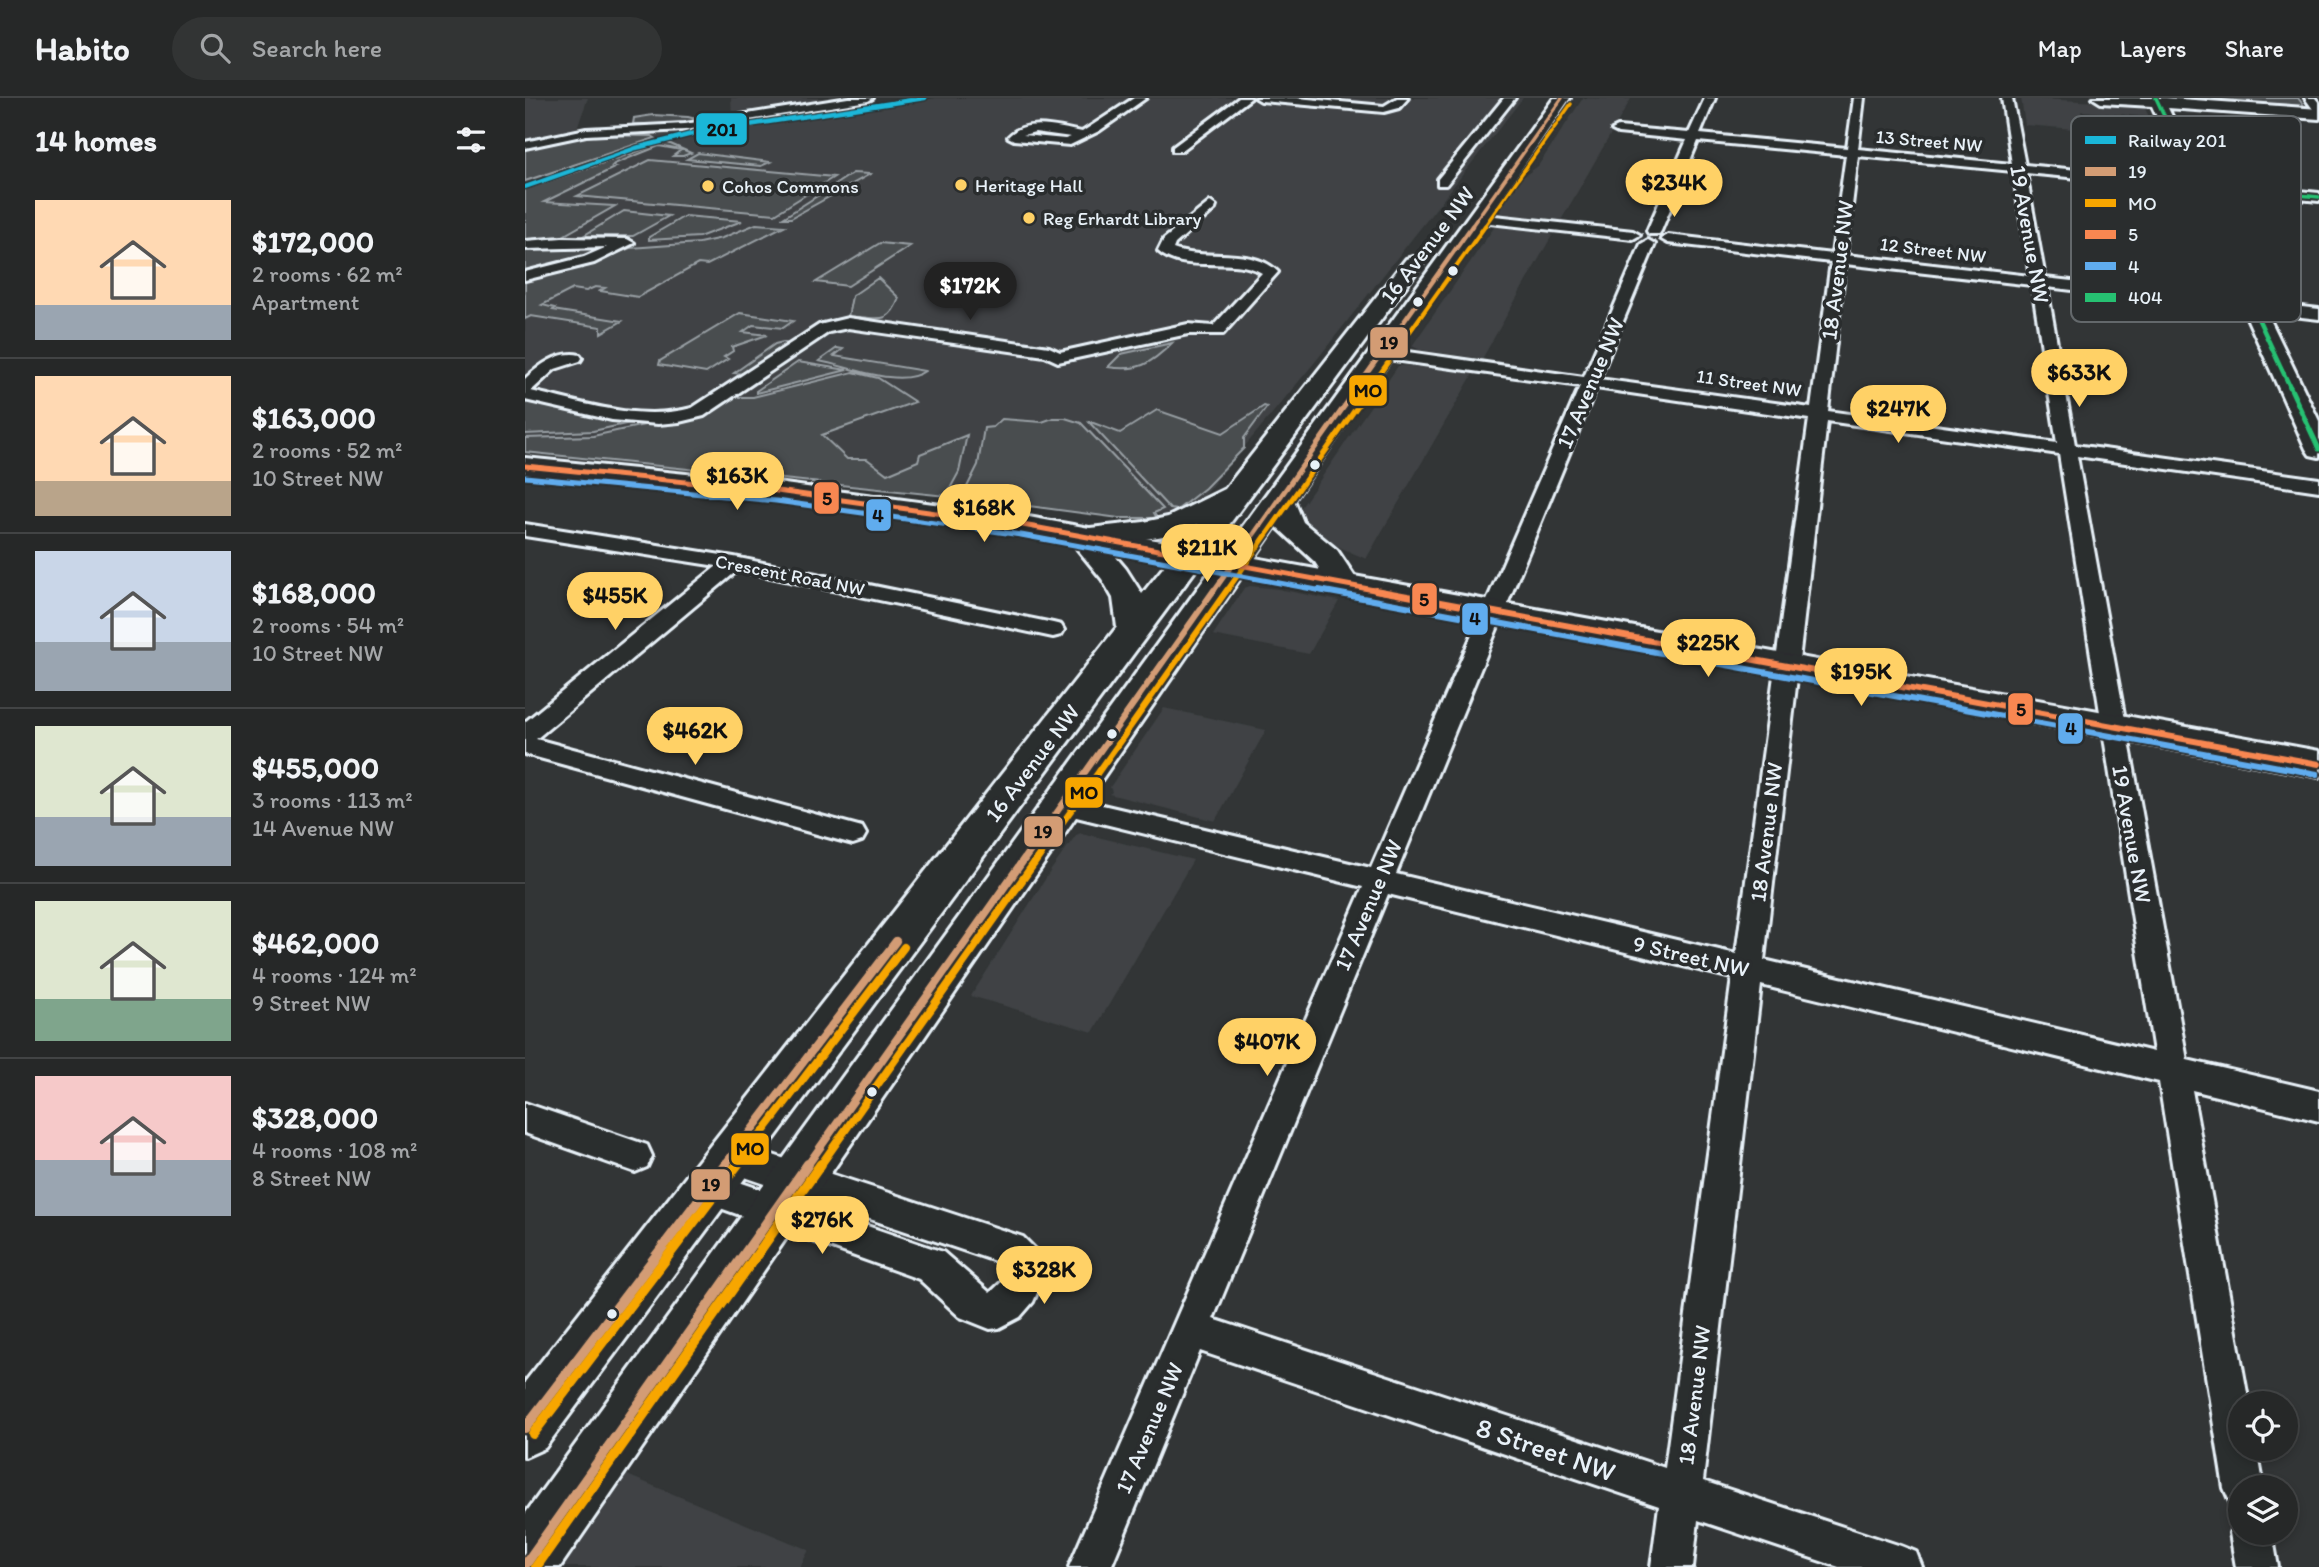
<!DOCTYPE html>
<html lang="en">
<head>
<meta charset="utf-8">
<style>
  :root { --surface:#262828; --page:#323434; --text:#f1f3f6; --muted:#a4a6a8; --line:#424445; --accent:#ffd166 }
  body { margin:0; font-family:Itim,sans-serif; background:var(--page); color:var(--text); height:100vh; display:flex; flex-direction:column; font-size:26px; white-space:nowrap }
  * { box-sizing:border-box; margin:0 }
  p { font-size:23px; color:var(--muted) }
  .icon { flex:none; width:38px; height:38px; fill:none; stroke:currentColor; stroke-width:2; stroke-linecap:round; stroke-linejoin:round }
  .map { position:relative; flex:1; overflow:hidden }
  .sheet { display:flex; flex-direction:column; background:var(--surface); width:525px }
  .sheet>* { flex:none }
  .buttons { position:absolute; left:1703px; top:1293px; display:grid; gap:14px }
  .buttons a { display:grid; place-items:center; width:70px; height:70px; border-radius:50%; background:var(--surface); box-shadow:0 4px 10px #0003,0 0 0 2px var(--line); font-size:35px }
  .price { position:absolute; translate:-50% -60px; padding:0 16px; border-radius:24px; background:var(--accent); color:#111; font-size:23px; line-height:46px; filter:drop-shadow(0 2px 4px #0008) }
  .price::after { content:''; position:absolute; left:50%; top:42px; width:21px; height:16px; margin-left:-10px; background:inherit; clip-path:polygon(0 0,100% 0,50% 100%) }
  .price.on { background:#222; color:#fff }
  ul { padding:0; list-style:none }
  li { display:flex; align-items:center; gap:21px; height:175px; padding:0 35px }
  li+li { border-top:2px solid var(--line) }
  li span { display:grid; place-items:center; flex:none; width:196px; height:140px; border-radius:0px; color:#555 }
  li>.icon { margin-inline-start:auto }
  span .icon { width:84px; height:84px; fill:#fffc; stroke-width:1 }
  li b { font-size:30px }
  h2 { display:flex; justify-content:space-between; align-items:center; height:84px; padding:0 35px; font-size:30px }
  header { display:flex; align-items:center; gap:42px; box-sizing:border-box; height:98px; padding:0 35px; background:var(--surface); border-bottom:2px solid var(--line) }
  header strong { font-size:33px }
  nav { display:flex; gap:38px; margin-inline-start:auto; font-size:24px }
  .search { width:490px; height:63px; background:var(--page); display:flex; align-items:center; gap:18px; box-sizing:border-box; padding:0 24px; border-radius:38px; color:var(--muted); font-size:26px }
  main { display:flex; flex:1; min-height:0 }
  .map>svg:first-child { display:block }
</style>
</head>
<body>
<header>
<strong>Habito</strong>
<div class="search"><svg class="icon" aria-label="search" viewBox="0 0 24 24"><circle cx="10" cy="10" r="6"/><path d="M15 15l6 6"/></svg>Search here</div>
<nav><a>Map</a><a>Layers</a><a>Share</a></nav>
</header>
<main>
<section class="sheet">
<h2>14 homes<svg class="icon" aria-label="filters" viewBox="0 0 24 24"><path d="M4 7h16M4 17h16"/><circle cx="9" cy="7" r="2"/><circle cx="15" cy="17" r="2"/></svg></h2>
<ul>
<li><span style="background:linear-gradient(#ffd9b3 75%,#9aa5b1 0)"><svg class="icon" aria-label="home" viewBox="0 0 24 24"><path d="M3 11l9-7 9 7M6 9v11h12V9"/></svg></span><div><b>$172,000</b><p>2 rooms · 62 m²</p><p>Apartment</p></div></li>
<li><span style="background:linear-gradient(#ffd9b3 75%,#b9a48a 0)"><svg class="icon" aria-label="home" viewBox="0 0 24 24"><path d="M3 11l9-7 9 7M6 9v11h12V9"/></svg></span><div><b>$163,000</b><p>2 rooms · 52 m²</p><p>10 Street NW</p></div></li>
<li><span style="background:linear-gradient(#c9d6e8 65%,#9aa5b1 0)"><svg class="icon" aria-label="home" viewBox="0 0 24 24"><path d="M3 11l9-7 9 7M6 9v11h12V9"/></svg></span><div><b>$168,000</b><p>2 rooms · 54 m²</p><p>10 Street NW</p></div></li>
<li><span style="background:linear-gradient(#dfe7d0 65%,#9aa5b1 0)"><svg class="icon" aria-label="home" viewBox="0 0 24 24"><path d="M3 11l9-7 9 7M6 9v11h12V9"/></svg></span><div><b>$455,000</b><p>3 rooms · 113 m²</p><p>14 Avenue NW</p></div></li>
<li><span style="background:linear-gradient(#dfe7d0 70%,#7fa58c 0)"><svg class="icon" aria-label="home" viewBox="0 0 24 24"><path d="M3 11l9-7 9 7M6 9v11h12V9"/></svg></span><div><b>$462,000</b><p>4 rooms · 124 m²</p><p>9 Street NW</p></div></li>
<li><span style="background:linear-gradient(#f6c9c9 60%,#9aa5b1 0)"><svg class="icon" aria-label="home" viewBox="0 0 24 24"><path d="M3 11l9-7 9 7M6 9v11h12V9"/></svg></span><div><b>$328,000</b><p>4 rooms · 108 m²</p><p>8 Street NW</p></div></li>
</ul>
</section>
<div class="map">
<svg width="1794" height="1469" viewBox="0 0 1794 1469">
  <rect width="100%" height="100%" fill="#323536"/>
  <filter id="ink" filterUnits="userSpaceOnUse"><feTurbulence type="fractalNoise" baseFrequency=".0143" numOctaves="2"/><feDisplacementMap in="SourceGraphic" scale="14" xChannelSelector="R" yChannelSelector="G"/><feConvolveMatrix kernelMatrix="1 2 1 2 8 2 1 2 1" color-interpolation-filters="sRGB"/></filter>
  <g filter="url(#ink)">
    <path fill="#3f4244" d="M0 0H63L51 33 109 27 168 26 173 33 411 0H998L790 264 661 419 0 352Z
      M206 0H331L207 19Z
      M1058 0 1106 1 1035 124 977 116 975 112 995 81 1013 68Z
      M1496 0 1618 6 1624 19 1556 13 1561 32 1500 27Z
      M970 128 1029 134 957 261 895 252 887 248Z
      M886 267 948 276 841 461 792 439 778 427 773 414 873 268Z
      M725 488 753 491 814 503 784 556 688 537 719 490Z
      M639 610 741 632 690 723 584 696 587 694 585 689Z
      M556 735 668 762 568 934 446 898 526 772 551 737Z
      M73 1365 284 1452 275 1469H0Z"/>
    <path fill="#494d4f" stroke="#989fa4" stroke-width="2" d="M1663 0H1773L1780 9 1776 10Z
      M128 17 163 19 175 22 150 26H108L109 20Z
      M55 37 127 38 130 40 0 83V50Z
      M141 44 166 55 158 58H148L156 52 134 48 89 66 87 68 91 69 19 104 90 108 36 139 0 144V91Z
      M173 55 245 64 236 68 162 61Z
      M125 62 309 79 250 116 52 98Z
      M328 75 345 76 266 120H258Z
      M99 113 144 118 108 138H58Z
      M160 118 217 123 174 139 124 142V139Z
      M231 126 259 128 182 167 173 166 113 199 75 193 80 190 70 189 61 193 48 191 17 207 30 210 28 212 97 223 76 235V229L6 218 0 221V181L74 162 105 150 174 145 197 140Z
      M355 145 385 148 323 188 291 184Z
      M64 146 84 149 71 156 0 175V150Z
      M353 180 374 200C363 231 349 217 323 219L327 198Z
      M215 215 268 223 258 230 228 227 218 234 242 237 207 249 208 253 199 259 203 261 181 275 134 267 135 263Z
      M258 244 265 247 219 276 209 275 250 246Z
      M647 245C626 266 613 274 583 269L596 256Z
      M312 250 318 251 309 258 400 273C375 291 323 268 294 263Z
      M273 264 322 272 231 295V293Z
      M328 274 353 280 390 304 297 337 322 361H342L362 376 393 363 395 356 442 337 434 374 421 398 0 354V340L68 338 119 327 146 326 178 317 205 299H228Z
      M3 304 110 324 68 333 0 336V305Z
      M739 308 742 309 719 340V350L680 390 652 412 645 411 563 323 595 335 632 312 698 335Z
      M528 320H540L556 325 638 411 629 415 632 420H594L437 399 453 367 459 330 468 329 477 321 517 324Z"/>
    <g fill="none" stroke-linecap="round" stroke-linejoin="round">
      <defs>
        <path id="street" d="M323 0H348L343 3 160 32 61 37 0 50V44L61 31 160 26Z
          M609 0H621L574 33 545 47 489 42 483 39C501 19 534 30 557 34ZM510 34 546 39 540 41 498 37Z
          M714 0H726L656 53H648V49Z
          M731 0H772L859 8 872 0H883L874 10 859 14 736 3Z
          M979 0H990L921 87H913V81Z
          M1180 0H1190L1175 36 1322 50 1329 0H1339L1333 51 1487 66 1477 0H1487L1500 67 1794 95V103L1501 75 1520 180 1794 211V221L1522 189 1550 347 1794 381V393L1552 358 1662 962 1794 993V1023L1667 992 1724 1306H1715V1351H1732L1739 1390H1715V1408L1705 1404 1699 1390 1634 984 1236 887 1178 1383 1376 1448 1391 1454 1397 1469H1314L1173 1422 1168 1469H1126L1134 1408 675 1253 586 1469H544L838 789 539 716 530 714 526 707 530 700 539 698 846 770 1055 288 855 260 849 258 847 255 849 252 855 250 1059 279 1116 146 1123 142 1130 146 1074 281 1286 310 1306 164 1143 145 1136 141 1143 137 1307 156 1321 57 1173 43 1136 133 1134 136H1124L1122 133 1162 42 1093 35 1087 32 1093 29 1164 35ZM1333 58 1488 73 1505 178 1321 157ZM1320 166 1507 187 1532 345 1303 313ZM1071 290 1284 321 1211 856 871 776ZM1302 323 1534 356 1629 954 1239 862ZM863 796 1207 880 1140 1370 688 1221Z
          M1780 0H1790L1794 5V15L1790 14Z
          M685 104 691 108 690 111 650 146 648 151C679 163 728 148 753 174L698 236H663L533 264 520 258 323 230 304 234 179 318 154 324 133 326 87 322 0 302V281C14 268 34 252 55 257L57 260 55 263 30 271 6 293C58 305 114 324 167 310L294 227 323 220 524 249 535 254 663 226 688 228 737 175C708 157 659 177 633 153L639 141Z
          M952 116 1108 133 1115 137 1108 141 947 123V117Z
          M37 140 102 141 109 145 69 165 0 182V174L59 159 82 149 0 151V143Z
          M0 426 209 459 528 525 536 527 539 532 536 537 528 539 213 472 11 641 337 729 341 736 337 743 328 746 0 656V624L192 468 0 438Z
          M0 1005 122 1047 127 1058 122 1069 110 1074 0 1035Z
          M205 1043 498 1139 512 1153 517 1166V1183L508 1204 495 1219 474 1230 465 1231 435 1219 394 1181 170 1101 165 1089 170 1077 182 1073 418 1154 465 1195 482 1179V1171L476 1165 193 1070 188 1059 193 1048Z
          M1715 1419V1435H1747L1753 1469H1711L1705 1435 1711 1420Z"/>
        <path id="secondary" d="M1568 0H1641L1794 11V21L1643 10 1794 323V359L1785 357 1781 351 1627 8 1576 5Z
          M0 360 252 385 498 418 1794 653V679L498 436 252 401 0 376Z"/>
        <path id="highway" d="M1029 0H1045L769 402 778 424 812 452 834 485 830 492 819 494 808 492 790 464 751 428 35 1469H0V1416Z
          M888 159 895 161 898 165 895 169 20 1350 0 1359V1284L592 529 588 500 577 481 542 438 547 432 619 424 643 419 700 391 881 161ZM673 426 617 496 601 471 579 445C610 442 645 441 673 426Z"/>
      </defs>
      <use href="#street" stroke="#e8f1f8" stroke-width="6"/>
      <use href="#secondary" stroke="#e8f1f8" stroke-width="6"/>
      <use href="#highway" stroke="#e8f1f8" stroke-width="6"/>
      <use href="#street" fill="#2a2d2e" fill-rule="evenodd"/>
      <use href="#secondary" fill="#2a2d2e" fill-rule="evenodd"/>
      <use href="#highway" fill="#2a2d2e" fill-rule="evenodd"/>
      <defs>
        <path id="bus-1-far5" d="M946 129 1037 0"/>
        <path id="bus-1-far4" d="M831 291 947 128"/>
        <path id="bus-1-far3" d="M688 494 833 289"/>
        <path id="bus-1-far2" d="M508 748 689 492"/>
        <path id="bus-1-far1" d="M199 1068 371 843
          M282 1068 509 747"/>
        <path id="bus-1" d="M0 1330 201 1066
          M0 1467 283 1066"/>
        <path id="bus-2-far5" d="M959 129 1046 6"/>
        <path id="bus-2-far4" d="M844 291 960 128"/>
        <path id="bus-2-far3" d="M701 494 846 289"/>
        <path id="bus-2-far2" d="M521 748 702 492"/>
        <path id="bus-2-far1" d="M212 1068 379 849
          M295 1068 522 747"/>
        <path id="bus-2" d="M8 1336 213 1066
          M11 1469 296 1066"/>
        <path id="bus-3-far1" d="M0 368 252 393 498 427 860 494"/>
        <path id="bus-3" d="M850 492 1794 666"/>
        <path id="bus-4-far1" d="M0 379 251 403 496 437 803 494"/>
        <path id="bus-4" d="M794 492 1792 676"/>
        <path id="bus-5-far2" d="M1631 0 1691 129
          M1671 87 1794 99"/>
        <path id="bus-5-far1" d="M1690 128 1766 291"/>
        <path id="bus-5" d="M1765 289 1794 351"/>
      </defs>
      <use href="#bus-1-far5" stroke="#2a2d2e" stroke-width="6"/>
      <use href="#bus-1-far4" stroke="#2a2d2e" stroke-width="7"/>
      <use href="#bus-1-far3" stroke="#2a2d2e" stroke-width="9"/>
      <use href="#bus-1-far2" stroke="#2a2d2e" stroke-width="10"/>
      <use href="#bus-1-far1" stroke="#2a2d2e" stroke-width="13"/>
      <use href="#bus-1" stroke="#2a2d2e" stroke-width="15"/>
      <use href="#bus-2-far5" stroke="#2a2d2e" stroke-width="6"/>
      <use href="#bus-2-far4" stroke="#2a2d2e" stroke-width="7"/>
      <use href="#bus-2-far3" stroke="#2a2d2e" stroke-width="9"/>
      <use href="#bus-2-far2" stroke="#2a2d2e" stroke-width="10"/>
      <use href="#bus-2-far1" stroke="#2a2d2e" stroke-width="13"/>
      <use href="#bus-2" stroke="#2a2d2e" stroke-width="15"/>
      <use href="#bus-3-far1" stroke="#2a2d2e" stroke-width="9"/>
      <use href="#bus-3" stroke="#2a2d2e" stroke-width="10"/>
      <use href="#bus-4-far1" stroke="#2a2d2e" stroke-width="9"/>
      <use href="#bus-4" stroke="#2a2d2e" stroke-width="10"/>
      <use href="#bus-5-far2" stroke="#2a2d2e" stroke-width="6"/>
      <use href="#bus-5-far1" stroke="#2a2d2e" stroke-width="7"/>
      <use href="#bus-5" stroke="#2a2d2e" stroke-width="9"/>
      <use href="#bus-1-far5" stroke="#d39c74" stroke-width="3.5"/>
      <use href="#bus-1-far4" stroke="#d39c74" stroke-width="4.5"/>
      <use href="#bus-1-far3" stroke="#d39c74" stroke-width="5"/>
      <use href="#bus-1-far2" stroke="#d39c74" stroke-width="6"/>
      <use href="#bus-1-far1" stroke="#d39c74" stroke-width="8"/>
      <use href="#bus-1" stroke="#d39c74" stroke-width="10"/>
      <use href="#bus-2-far5" stroke="#f7a600" stroke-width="3.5"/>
      <use href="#bus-2-far4" stroke="#f7a600" stroke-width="4.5"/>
      <use href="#bus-2-far3" stroke="#f7a600" stroke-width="5"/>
      <use href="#bus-2-far2" stroke="#f7a600" stroke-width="6"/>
      <use href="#bus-2-far1" stroke="#f7a600" stroke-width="8"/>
      <use href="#bus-2" stroke="#f7a600" stroke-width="10"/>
      <use href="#bus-3-far1" stroke="#f88751" stroke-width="5"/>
      <use href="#bus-3" stroke="#f88751" stroke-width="6"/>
      <use href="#bus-4-far1" stroke="#60acee" stroke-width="5"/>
      <use href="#bus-4" stroke="#60acee" stroke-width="6"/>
      <use href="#bus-5-far2" stroke="#26c172" stroke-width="3.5"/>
      <use href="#bus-5-far1" stroke="#26c172" stroke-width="4.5"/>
      <use href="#bus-5" stroke="#26c172" stroke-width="5"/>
      <defs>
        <path id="rail-1" d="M0 89 111 50 171 35 400 0"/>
      </defs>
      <use href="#rail-1" stroke="#2a2d2e" stroke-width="7"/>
      <use href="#rail-1" stroke="#1ab6d8" stroke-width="4.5"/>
    </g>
  </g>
  <g fill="#ffd166" stroke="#2a2d2e" stroke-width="2.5">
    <circle cx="436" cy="87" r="7"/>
    <circle cx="183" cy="88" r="7"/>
    <circle cx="504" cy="120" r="7"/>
  </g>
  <g fill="#e8f1f8" stroke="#2a2d2e" stroke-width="2.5">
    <circle cx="928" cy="173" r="6"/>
    <circle cx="893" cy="204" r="6"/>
    <circle cx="790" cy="367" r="6"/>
    <circle cx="587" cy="636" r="6"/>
    <circle cx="347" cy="994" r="6"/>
    <circle cx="87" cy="1216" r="6"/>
  </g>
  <g text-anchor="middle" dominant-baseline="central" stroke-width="7" stroke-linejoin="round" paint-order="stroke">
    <g font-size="19" fill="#e8f1f8" stroke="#2a2d2e">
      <text transform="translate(1404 43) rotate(5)">13 Street NW</text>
      <text transform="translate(1408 152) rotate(7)">12 Street NW</text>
      <text transform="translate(1224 285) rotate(8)">11 Street NW</text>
      <text transform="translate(265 477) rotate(11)">Crescent Road NW</text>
    </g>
    <g font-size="19" fill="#e8f1f8" stroke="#2a2d2e" text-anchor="start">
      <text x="450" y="87">Heritage Hall</text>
      <text x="197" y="88">Cohos Commons</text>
      <text x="518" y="120">Reg Erhardt Library</text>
    </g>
    <g font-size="23" fill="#e8f1f8" stroke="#2a2d2e">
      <text transform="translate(1505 136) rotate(80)">19 Avenue NW</text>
      <text transform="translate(902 147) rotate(-53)">16 Avenue NW</text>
      <text transform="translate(1312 172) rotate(-83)">18 Avenue NW</text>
      <text transform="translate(1065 285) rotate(-67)">17 Avenue NW</text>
      <text transform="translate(507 665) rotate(-53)">16 Avenue NW</text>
      <text transform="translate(1241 734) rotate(-83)">18 Avenue NW</text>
      <text transform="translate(1607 736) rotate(80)">19 Avenue NW</text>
      <text transform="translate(843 807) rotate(-67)">17 Avenue NW</text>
      <text transform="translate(1166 858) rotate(13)">9 Street NW</text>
      <text transform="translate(1169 1297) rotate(-83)">18 Avenue NW</text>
      <text transform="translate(624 1330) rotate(-67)">17 Avenue NW</text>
    </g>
    <g font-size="28" fill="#e8f1f8" stroke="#2a2d2e">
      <text transform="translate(1021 1351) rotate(19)">8 Street NW</text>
    </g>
  </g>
  <rect x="1546" y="18" width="230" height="206" rx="10" fill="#2a2d2e" stroke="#63686b" stroke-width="2"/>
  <rect x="1560" y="38" width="31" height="8" fill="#1ab6d8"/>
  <rect x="1560" y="69" width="31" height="9" fill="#d39c74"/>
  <rect x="1560" y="101" width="31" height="8" fill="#f7a600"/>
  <rect x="1560" y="132" width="31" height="9" fill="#f88751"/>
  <rect x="1560" y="164" width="31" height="8" fill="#60acee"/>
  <rect x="1560" y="195" width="31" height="9" fill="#26c172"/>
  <g font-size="19" fill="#e8f1f8">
    <text x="1603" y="49">Railway 201</text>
    <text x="1603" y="80">19</text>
    <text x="1603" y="112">MO</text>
    <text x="1603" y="143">5</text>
    <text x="1603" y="175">4</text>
    <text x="1603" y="206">404</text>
  </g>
  <g stroke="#2a2d2e" stroke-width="2.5">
    <rect x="170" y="14" width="53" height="34" rx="7" fill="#1ab6d8"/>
    <rect x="844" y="228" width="40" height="33" rx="7" fill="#d39c74"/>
    <rect x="823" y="276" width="40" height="33" rx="7" fill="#f7a600"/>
    <rect x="288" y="383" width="27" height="34" rx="7" fill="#f88751"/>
    <rect x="340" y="400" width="27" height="34" rx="7" fill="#60acee"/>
    <rect x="886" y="484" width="27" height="34" rx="7" fill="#f88751"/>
    <rect x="936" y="504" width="28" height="34" rx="7" fill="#60acee"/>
    <rect x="1482" y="594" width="27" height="34" rx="7" fill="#f88751"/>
    <rect x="1532" y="614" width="27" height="33" rx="7" fill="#60acee"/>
    <rect x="539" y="678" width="40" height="33" rx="7" fill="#f7a600"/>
    <rect x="498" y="717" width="41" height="33" rx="7" fill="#d39c74"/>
    <rect x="205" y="1034" width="40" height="34" rx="7" fill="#f7a600"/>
    <rect x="165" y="1070" width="41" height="33" rx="7" fill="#d39c74"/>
  </g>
  <g font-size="19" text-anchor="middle" font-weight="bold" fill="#111">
    <text x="197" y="38">201</text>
    <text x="864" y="251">19</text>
    <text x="843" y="299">MO</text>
    <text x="302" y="407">5</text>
    <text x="353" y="424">4</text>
    <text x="899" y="508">5</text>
    <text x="950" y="527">4</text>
    <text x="1496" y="618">5</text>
    <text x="1546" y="637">4</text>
    <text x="559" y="701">MO</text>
    <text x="518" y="740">19</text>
    <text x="225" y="1057">MO</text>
    <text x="186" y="1093">19</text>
  </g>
</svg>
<div class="buttons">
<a><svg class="icon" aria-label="locate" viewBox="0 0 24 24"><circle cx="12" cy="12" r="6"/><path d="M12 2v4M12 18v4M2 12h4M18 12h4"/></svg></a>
<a><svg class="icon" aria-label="layers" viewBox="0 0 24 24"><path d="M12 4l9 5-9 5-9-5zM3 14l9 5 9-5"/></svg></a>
</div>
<b class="price" style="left:1149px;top:121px">$234K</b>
<b class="price on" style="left:445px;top:224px">$172K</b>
<b class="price" style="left:1554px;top:311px">$633K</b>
<b class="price" style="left:1373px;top:347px">$247K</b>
<b class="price" style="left:212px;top:414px">$163K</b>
<b class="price" style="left:459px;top:446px">$168K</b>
<b class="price" style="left:682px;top:486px">$211K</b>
<b class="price" style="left:90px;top:534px">$455K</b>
<b class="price" style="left:1183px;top:581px">$225K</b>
<b class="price" style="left:1336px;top:610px">$195K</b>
<b class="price" style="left:170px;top:669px">$462K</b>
<b class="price" style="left:742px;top:980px">$407K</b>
<b class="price" style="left:297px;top:1158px">$276K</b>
<b class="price" style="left:519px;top:1208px">$328K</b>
</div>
</main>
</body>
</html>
